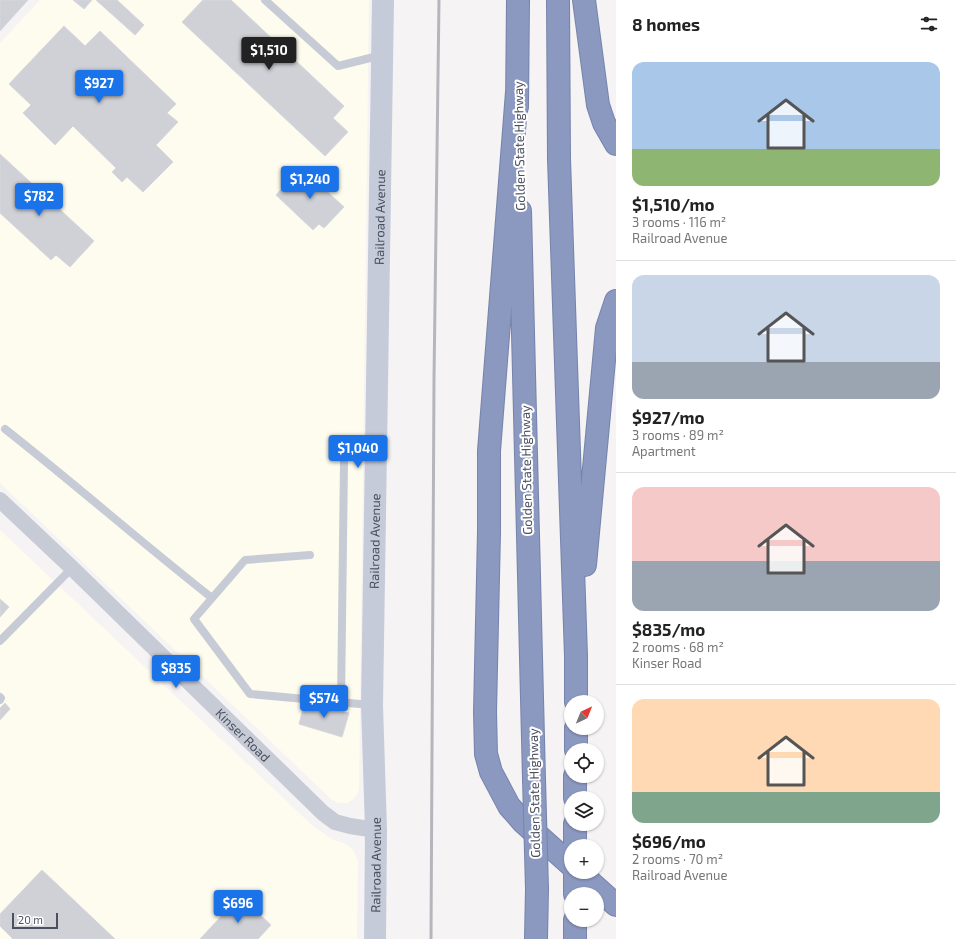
<!DOCTYPE html>
<html lang="en">
<head>
<meta charset="utf-8">
<style>
  :root { --surface:#fff; --page:#f6f6f6; --text:#222; --muted:#767676; --line:#e0e0e0; --accent:#1a73e8 }
  body { margin:0; font-family:"Exo 2",sans-serif; background:var(--page); color:var(--text); height:100vh; display:flex; flex-direction:column; font-size:15px; white-space:nowrap }
  * { box-sizing:border-box; margin:0 }
  p { font-size:13px; color:var(--muted) }
  .icon { flex:none; width:22px; height:22px; fill:none; stroke:currentColor; stroke-width:2; stroke-linecap:round; stroke-linejoin:round }
  .map { position:relative; flex:1; overflow:hidden }
  .side { display:flex; flex-direction:column; background:var(--surface); width:340px }
  .side>* { flex:none }
  .needle { width:26px; rotate:43deg }
  .buttons { position:absolute; left:564px; top:695px; display:grid; gap:8px }
  .buttons a { display:grid; place-items:center; width:40px; height:40px; border-radius:50%; background:var(--surface); box-shadow:0 1px 3px #0004; font-size:20px }
  .scale { position:absolute; left:12px; bottom:10px; width:46px; box-sizing:border-box; padding-left:4px; border:2px solid #4a5060; border-top:0; font-size:11px; line-height:14px; white-space:nowrap; color:#4a5060; -webkit-text-stroke:3px #fff; paint-order:stroke }
  .price { position:absolute; translate:-50% -34px; padding:0 9px; border-radius:4px; background:var(--accent); color:#fff; font-size:13px; line-height:26px; filter:drop-shadow(0 1px 2px #0008) }
  .price::after { content:''; position:absolute; left:50%; top:24px; width:12px; height:9px; margin-left:-6px; background:inherit; clip-path:polygon(0 0,100% 0,50% 100%) }
  .price.selected { background:#222; color:#fff }
  ul { padding:0; list-style:none }
  li { display:grid; align-content:center; gap:8px; height:212px; padding:0 16px }
  li+li { border-top:1px solid var(--line) }
  li span { display:grid; place-items:center; height:124px; border-radius:12px; color:#555 }
  li>.icon { margin-inline-start:auto }
  span .icon { width:72px; height:72px; fill:#fffc; stroke-width:1 }
  li b { font-size:17px }
  h2 { display:flex; justify-content:space-between; align-items:center; height:48px; padding:0 16px; font-size:17px }
  main { display:flex; flex:1; min-height:0 }
  .map>svg:first-child { display:block }
</style>
</head>
<body>
<main>
<div class="map">
<svg width="616" height="939" viewBox="0 0 616 939">
  <rect width="100%" height="100%" fill="#f5f3f3"/>
  <path fill="#fdfcee" d="M40 0H369L359 789 357 795 352 800 347 803H338L332 800 0 483V43Z
    M0 530 313 826 332 839 346 844 353 850 358 862 357 939H0Z"/>
  <path fill="#cfd1d7" stroke="#d7d7dd" d="M0 0H28L0 31Z
    M73 0H92L84 9Z
    M96 0H117L144 25 135 35Z
    M203 0H231L344 106 333 118 348 132 325 156 182 22Z
    M64 26 85 46 100 31 176 104 167 113 178 122 156 145 173 162 143 192 127 177 122 182 112 172 116 168 73 126 55 145 23 113 31 105 9 84Z
    M0 154 94 241 70 267 56 255 51 260 0 213Z
    M301 167 344 207 324 228 319 224 313 230 276 195Z
    M0 599 9 607 0 617Z
    M305 701 349 713 342 737 299 724Z
    M5 703 10 709 0 720V708Z
    M42 870 115 939H13L0 926V914Z
    M240 896 271 925 258 939H200Z"/>
  <g fill="none" stroke-linecap="round" stroke-linejoin="round">
    <defs>
      <path id="highway" d="M558 0 559 159 576 656V702
        M584 0 598 105 604 123 616 144
        M517 92 489 451V532L485 712 486 754 491 772 509 806 523 822 571 865
        M517 107 518 0
        M520 211 534 779
        M585 565 607 328 616 301
        M576 750V728
        M575 798V776
        M575 824V846
        M575 872V894
        M579 872 616 905
        M575 920V939
        M536 939 537 889"/>
    </defs>
    <use href="#highway" stroke="#7683ac" stroke-width="24"/>
    <path stroke="#c7cbd6" stroke-width="8" d="M265 0 338 66 382 55
      M5 429C75 484 142 543 212 598
      M310 555 245 560 194 619 250 694 371 705
      M0 641 72 568
      M0 697 1 698 0 700
      M341 702 344 463"/>
    <path stroke="#c7cbd6" stroke-width="16" id="s1" d="M0 500 72 568 323 813 335 822 350 826 376 830"/>
    <path stroke="#c6cbda" stroke-width="22" id="s2" d="M375 939 376 830 372 705 383 0"/>
    <use href="#highway" stroke="#8b98c0" stroke-width="22"/>
    <path stroke="#b5b6bc" stroke-width="3" d="M431 939 434 379 439 0"/>
    <defs>
      <path id="highway-bridge" d="M534 779 537 889"/>
    </defs>
    <use href="#highway-bridge" stroke="#7683ac" stroke-width="24" stroke-linecap="butt"/>
    <use href="#highway-bridge" stroke="#8b98c0" stroke-width="22"/>
  </g>
  <g text-anchor="middle" dominant-baseline="central" stroke-width="4" stroke-linejoin="round" paint-order="stroke">
    <g font-size="13" fill="#4a5060" stroke="#fff">
      <text transform="translate(519 146) rotate(-91)">Golden State Highway</text>
      <text stroke="none"><textPath href="#s2" startOffset="722">Railroad Avenue</textPath></text>
      <text transform="translate(526 470) rotate(-91)">Golden State Highway</text>
      <text stroke="none"><textPath href="#s2" startOffset="398">Railroad Avenue</textPath></text>
      <text stroke="none"><textPath href="#s1" startOffset="338">Kinser Road</textPath></text>
      <text transform="translate(534 793) rotate(-91)">Golden State Highway</text>
      <text stroke="none"><textPath href="#s2" startOffset="74">Railroad Avenue</textPath></text>
    </g>
  </g>
</svg>
<div class="buttons">
<a><svg class="needle" viewBox="-14 -14 28 28"><path d="M0-13l5 13h-10z" fill="#e53935"/><path d="M0 13l5-13h-10z" fill="#767676"/></svg></a>
<a><svg class="icon" aria-label="locate" viewBox="0 0 24 24"><circle cx="12" cy="12" r="6"/><path d="M12 2v4M12 18v4M2 12h4M18 12h4"/></svg></a>
<a><svg class="icon" aria-label="layers" viewBox="0 0 24 24"><path d="M12 4l9 5-9 5-9-5zM3 14l9 5 9-5"/></svg></a>
<a>+</a>
<a>−</a>
</div>
<div class="scale">20 m</div>
<b class="price selected" style="left:269px;top:71px">$1,510</b>
<b class="price" style="left:99px;top:104px">$927</b>
<b class="price" style="left:310px;top:200px">$1,240</b>
<b class="price" style="left:39px;top:217px">$782</b>
<b class="price" style="left:358px;top:469px">$1,040</b>
<b class="price" style="left:176px;top:689px">$835</b>
<b class="price" style="left:324px;top:719px">$574</b>
<b class="price" style="left:238px;top:924px">$696</b>
</div>
<section class="side">
<h2>8 homes<svg class="icon" aria-label="filters" viewBox="0 0 24 24"><path d="M4 7h16M4 17h16"/><circle cx="9" cy="7" r="2"/><circle cx="15" cy="17" r="2"/></svg></h2>
<ul>
<li><span style="background:linear-gradient(#a9c7e8 70%,#8fb573 0)"><svg class="icon" aria-label="home" viewBox="0 0 24 24"><path d="M3 11l9-7 9 7M6 9v11h12V9"/></svg></span><div><b>$1,510/mo</b><p>3 rooms · 116 m²</p><p>Railroad Avenue</p></div></li>
<li><span style="background:linear-gradient(#c9d6e8 70%,#9aa5b1 0)"><svg class="icon" aria-label="home" viewBox="0 0 24 24"><path d="M3 11l9-7 9 7M6 9v11h12V9"/></svg></span><div><b>$927/mo</b><p>3 rooms · 89 m²</p><p>Apartment</p></div></li>
<li><span style="background:linear-gradient(#f6c9c9 60%,#9aa5b1 0)"><svg class="icon" aria-label="home" viewBox="0 0 24 24"><path d="M3 11l9-7 9 7M6 9v11h12V9"/></svg></span><div><b>$835/mo</b><p>2 rooms · 68 m²</p><p>Kinser Road</p></div></li>
<li><span style="background:linear-gradient(#ffd9b3 75%,#7fa58c 0)"><svg class="icon" aria-label="home" viewBox="0 0 24 24"><path d="M3 11l9-7 9 7M6 9v11h12V9"/></svg></span><div><b>$696/mo</b><p>2 rooms · 70 m²</p><p>Railroad Avenue</p></div></li>
</ul>
</section>
</main>
</body>
</html>
